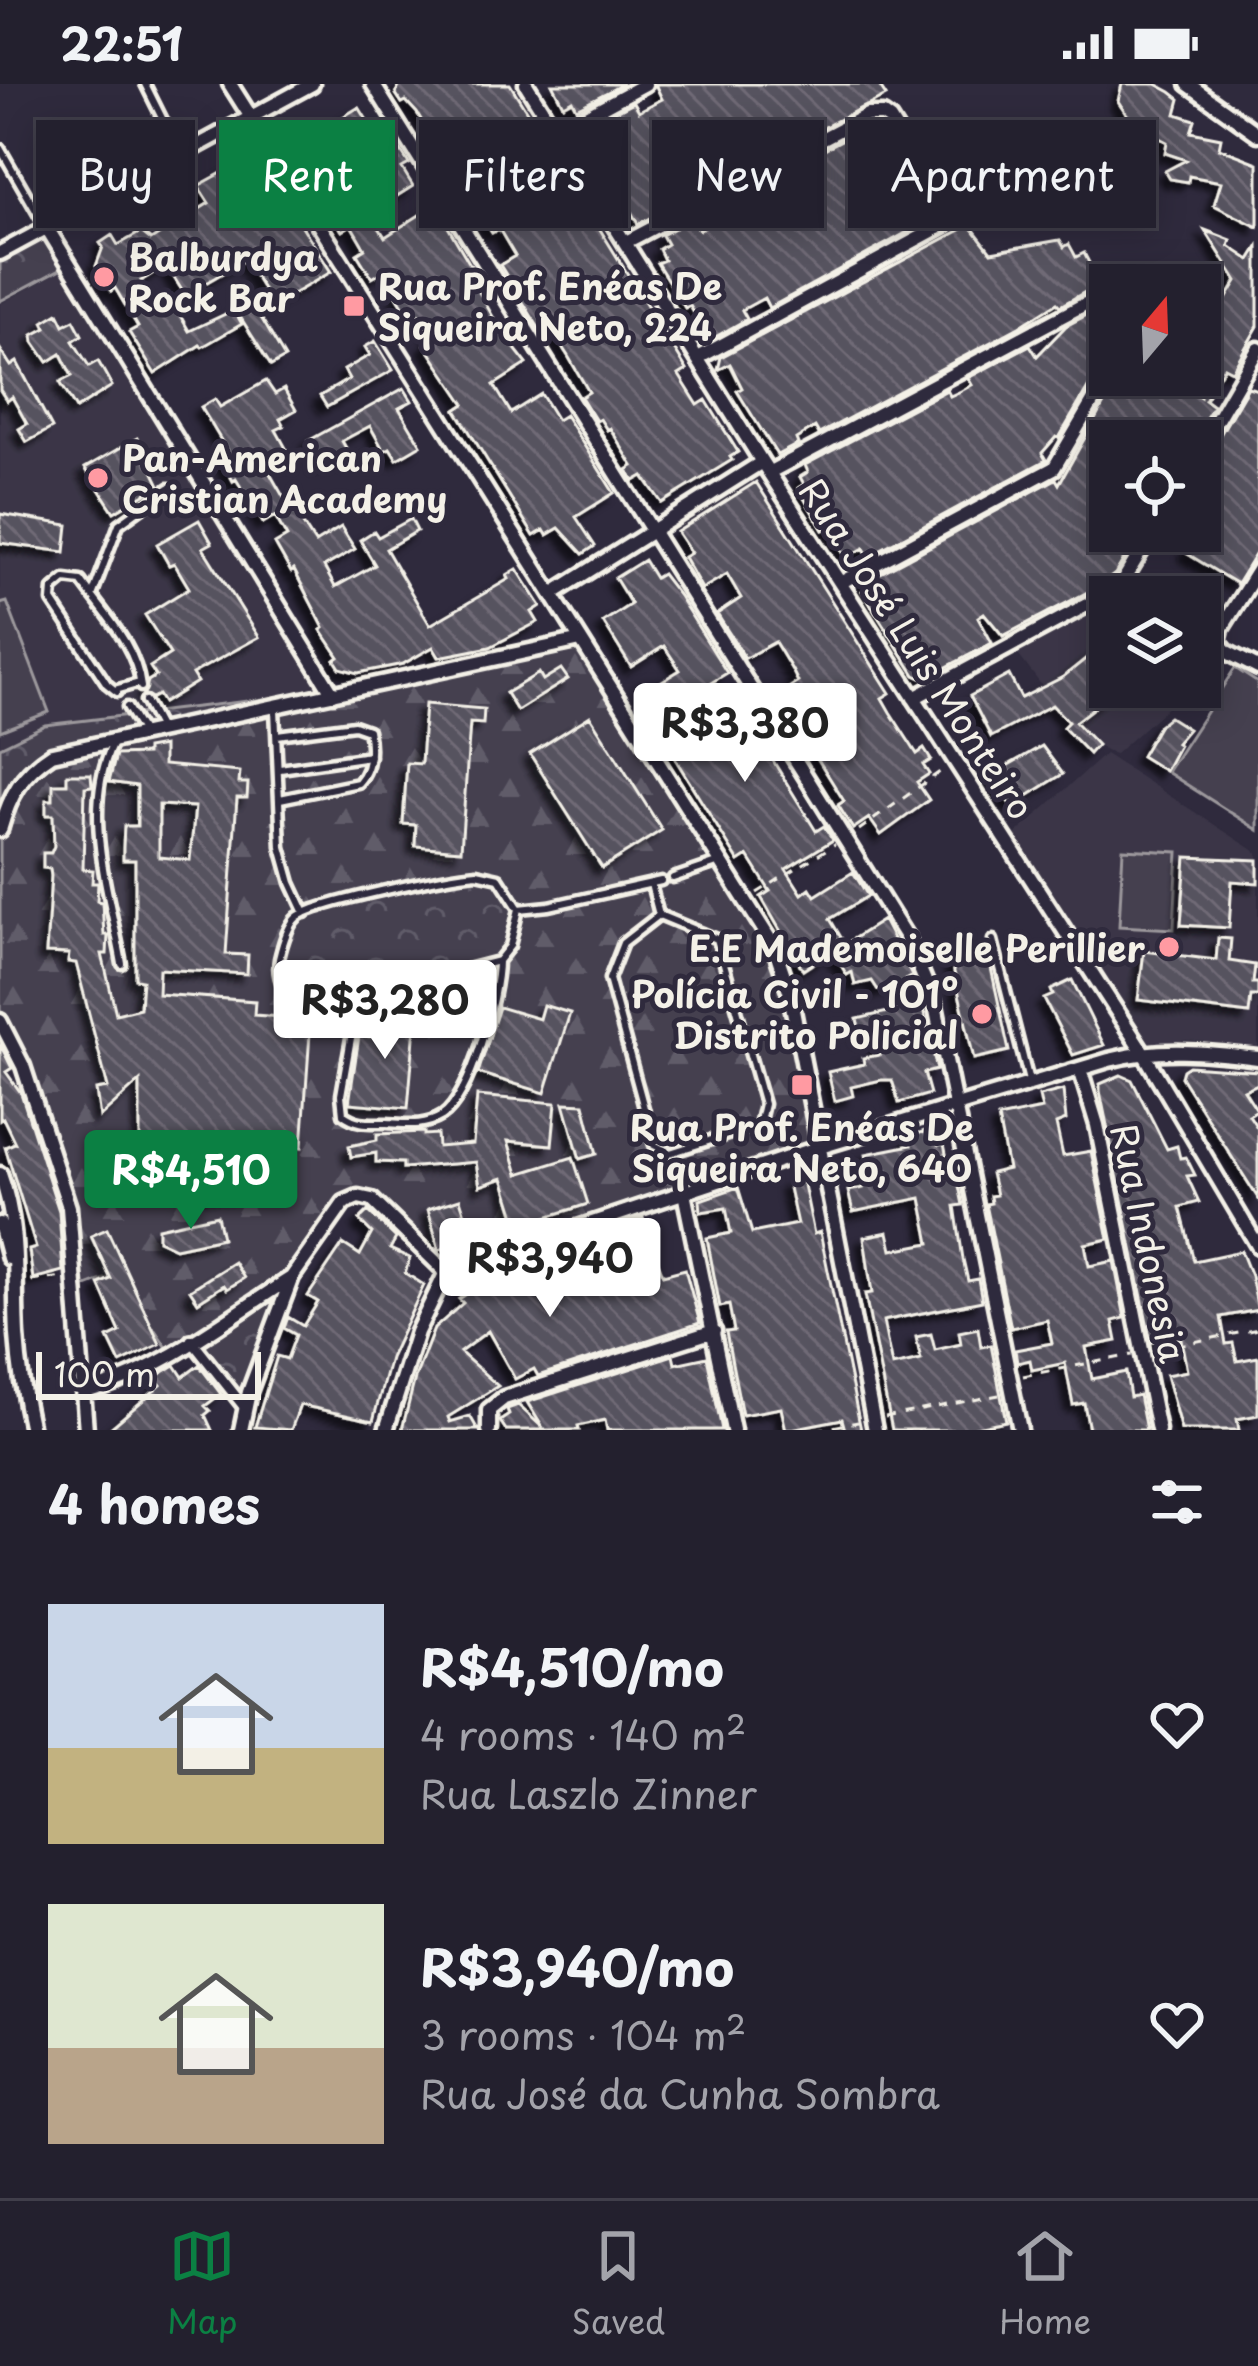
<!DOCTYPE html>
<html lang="en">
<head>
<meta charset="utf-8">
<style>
  :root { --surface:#23202e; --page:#2f2d3a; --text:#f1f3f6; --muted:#a3a3aa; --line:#403e4a; --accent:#0b8043 }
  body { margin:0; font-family:"Playpen Sans",sans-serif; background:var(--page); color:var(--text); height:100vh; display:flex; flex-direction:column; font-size:45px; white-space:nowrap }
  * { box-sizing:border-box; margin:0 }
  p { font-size:39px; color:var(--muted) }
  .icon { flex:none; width:66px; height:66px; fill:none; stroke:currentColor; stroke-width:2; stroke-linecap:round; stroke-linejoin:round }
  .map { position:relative; height:1346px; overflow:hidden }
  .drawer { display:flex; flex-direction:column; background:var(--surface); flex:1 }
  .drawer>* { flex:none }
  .guide { position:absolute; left:36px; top:36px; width:1188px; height:108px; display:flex; gap:24px }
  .needle { width:78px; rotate:19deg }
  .fabs { position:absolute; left:1089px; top:180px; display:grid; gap:24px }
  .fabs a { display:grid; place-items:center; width:132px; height:132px; border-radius:0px; background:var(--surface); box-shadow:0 6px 30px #0003,0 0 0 3px var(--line); font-size:60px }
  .scale { position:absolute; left:36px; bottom:30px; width:225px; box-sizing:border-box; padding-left:12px; border:6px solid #f4f1e8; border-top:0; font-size:33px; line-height:42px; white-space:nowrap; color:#f4f1e8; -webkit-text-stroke:9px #2f2a3d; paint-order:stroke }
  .price { position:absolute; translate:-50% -102px; padding:0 27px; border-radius:12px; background:#fff; color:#222; font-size:39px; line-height:78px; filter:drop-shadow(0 3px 6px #0008) }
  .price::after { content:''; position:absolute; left:50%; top:72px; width:36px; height:27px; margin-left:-18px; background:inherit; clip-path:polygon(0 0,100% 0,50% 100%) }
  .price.active { background:var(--accent); color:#fff }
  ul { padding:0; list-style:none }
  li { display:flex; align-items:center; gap:36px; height:300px; padding:0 48px }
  li span { display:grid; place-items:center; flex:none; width:336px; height:240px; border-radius:0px; color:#555 }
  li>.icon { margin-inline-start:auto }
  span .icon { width:144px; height:144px; fill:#fffc; stroke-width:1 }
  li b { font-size:51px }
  h2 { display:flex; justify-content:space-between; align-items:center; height:144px; padding:0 48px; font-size:51px }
  .chip { padding:0 42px; border-radius:0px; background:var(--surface); box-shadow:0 6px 30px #0003,0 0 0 3px var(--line); font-size:42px; line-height:108px }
  .chip.active { background:var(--accent); color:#fff }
  .status { display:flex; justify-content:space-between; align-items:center; height:84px; padding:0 60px; background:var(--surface); direction:ltr }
  .status svg { height:33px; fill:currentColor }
  .tabs { display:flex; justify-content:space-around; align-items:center; height:168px; border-top:3px solid var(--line); background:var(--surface); font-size:33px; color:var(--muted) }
  .tabs a { display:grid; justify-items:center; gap:6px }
  .tabs .active { color:var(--accent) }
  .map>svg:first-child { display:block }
</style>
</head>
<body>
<div class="status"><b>22:51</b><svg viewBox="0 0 49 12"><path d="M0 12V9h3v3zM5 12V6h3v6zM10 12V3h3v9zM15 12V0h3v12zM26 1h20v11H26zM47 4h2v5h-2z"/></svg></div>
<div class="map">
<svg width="1258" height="1346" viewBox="0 0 1258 1346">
  <defs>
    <pattern id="forest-firs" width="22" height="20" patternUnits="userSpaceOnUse" patternTransform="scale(3)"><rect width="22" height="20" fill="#454050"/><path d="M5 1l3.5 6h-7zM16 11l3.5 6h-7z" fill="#605c69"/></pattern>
    <pattern id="park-crowns" width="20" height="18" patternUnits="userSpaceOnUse" patternTransform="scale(3)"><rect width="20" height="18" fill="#454050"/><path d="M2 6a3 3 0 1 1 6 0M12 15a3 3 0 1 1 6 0" fill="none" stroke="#605c69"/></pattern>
    <pattern id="building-back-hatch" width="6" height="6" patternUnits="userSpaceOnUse" patternTransform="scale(3)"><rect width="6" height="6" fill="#56525f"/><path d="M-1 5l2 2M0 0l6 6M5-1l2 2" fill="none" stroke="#6f6b76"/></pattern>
    <filter id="shadow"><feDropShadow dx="-7" dy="7" stdDeviation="3" flood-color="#0009"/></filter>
  </defs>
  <rect width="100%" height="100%" fill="#2f2a3d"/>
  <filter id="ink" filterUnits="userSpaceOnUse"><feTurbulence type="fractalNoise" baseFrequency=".00833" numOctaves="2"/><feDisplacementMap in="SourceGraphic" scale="24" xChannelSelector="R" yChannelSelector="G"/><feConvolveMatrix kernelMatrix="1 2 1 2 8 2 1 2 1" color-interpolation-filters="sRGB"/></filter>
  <g filter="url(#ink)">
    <path fill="#3b3647" d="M64 185 308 569 321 607 45 640 0 661V220Z
      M1091 522 1110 540V603H1176L1183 609 1115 670 1105 667 1059 624 1013 564Z
      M1105 670 1258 769V964L1186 956 1146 964 1010 755Z"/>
    <path fill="#454050" stroke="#9c989c" stroke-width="3" d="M7 518 49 628 0 647V520Z
      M1235 584 1258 599V746L1167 688Z
      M1123 765 1178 768 1174 845 1119 842Z"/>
    <path fill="url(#forest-firs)" stroke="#9c989c" stroke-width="3" d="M578 562 774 862 820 1063 445 1183 379 1121 351 1114 292 1193 170 1268 117 1190 79 1205 70 1121 0 936V754L14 709 52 672Z"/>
    <path fill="url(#park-crowns)" stroke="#9c989c" stroke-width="3" d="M46 147 64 183 0 217V173Z
      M323 608 50 669 27 684 0 739V663L45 641Z
      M452 791 499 794 519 825 510 862 498 877 340 912 289 909 277 882 284 854 296 834 323 823Z
      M285 1200 244 1321 193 1257Z"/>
    <path fill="url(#building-back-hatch)" stroke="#f4f1e8" stroke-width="3" fill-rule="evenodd" filter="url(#shadow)" d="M400 0H510L687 286 679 291 698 321 706 316 738 368 730 373 732 376 662 419 643 392 634 397 627 386 633 382 610 344 607 346 600 335 596 337 581 313 589 308 568 272 553 249 545 254 500 181 515 172 499 145 492 149 463 105 455 109 445 92 451 89 448 81 468 66 455 44 434 57 417 29 406 17 402 19 396 10Z
      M552 0H623L576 24 572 16 563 21Z
      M655 0H878L886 12 638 140 611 93 605 95 585 54 605 43 601 35 634 18 639 27 662 15Z
      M1122 0H1156L1171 8 1180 15 1176 30 1195 36 1191 48 1221 54 1219 64 1258 79V143L1214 121 1221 98 1189 92 1188 98 1170 95 1165 87 1186 76 1165 69 1167 58 1148 48 1144 56 1118 17Z
      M359 23 380 57 390 50 409 80 402 84 413 102 370 129 385 153 435 121 474 187 469 190 501 247 527 280 494 301 511 329 541 310 557 336 565 331 614 409 576 433 595 462 583 470 559 444 547 451 544 446 534 452 456 326 465 320 425 261 434 255 419 231 412 236 397 212 403 208 388 185 372 194 357 170 365 165 351 141 342 147 312 100 320 94 297 52 314 42 318 48Z
      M868 42 873 51 882 46 899 78 903 76 933 125 921 133 924 139 769 224 764 214 742 226 747 235 710 256 695 251 703 245 690 222 685 224 657 179 664 176 659 165 667 160 662 151 692 135 699 146 746 123 744 120 752 115 747 106Z
      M259 74 331 188 267 225 258 210 264 207 245 176 185 211 166 181 141 197 154 220 169 212 189 247 234 226 242 240 202 263 200 261 155 290 129 248 138 243 115 204 111 207 96 182 103 163 100 159 112 151 118 161 141 148 151 156 209 119 198 102 247 75 251 78Z
      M970 141 991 168 1060 156 1064 163 1069 160 1076 173 1084 169 1096 192 1088 196 1092 204 1060 222 1057 219 1019 243 819 350 815 343 796 355 798 360 777 371 737 307 742 304 730 280 718 286 721 273Z
      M1205 146 1231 156 1229 162 1250 176 1258 163V242L1232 287 1224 283 1205 316 1213 322 1192 357H1152L1145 345 1139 357H1110V411L1088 453 1107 471 1109 467 1124 475 1115 490 1101 501 1003 552 984 529 978 533 992 559 924 595 915 591 862 507 867 504 864 498 1056 395 1059 400 1120 291H1168L1200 313V259L1237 197Z
      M254 222 285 274 271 282 239 231Z
      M58 229 64 241 74 236 82 251 73 257 89 282 98 277 112 302 76 325 60 298 72 292 61 270 48 278 34 258 33 251 46 244 43 238Z
      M1087 231 1106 236 1101 241 1110 250 1104 258 1110 266 1059 354 1056 353 1042 369 1046 376 868 472 864 464 846 474 829 443 823 446 798 404 804 400 800 393 808 388 805 381 947 306 950 312 961 307 972 301 968 294 1030 261 1037 272 1066 242Z
      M375 257 393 286 327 323 320 312 349 295 344 286 370 271 365 263Z
      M0 265 11 282 17 278 52 344 27 358 19 345 27 340 12 313 7 317 0 306Z
      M266 297 275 310 284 305 296 326 280 335 284 342 276 346 287 366 264 379 284 414 291 410 306 435 301 437 315 459 341 443 355 465 324 483 335 503 375 481 360 456 374 447 378 453 411 435 417 447 386 465 430 541 509 495 507 491 517 485 541 522 532 528 538 538 490 563 439 573 433 563 403 580 358 589 340 584 335 576 339 573 321 546 324 544 294 486 291 488 275 460 287 453 275 432 263 439 236 395 233 397 220 373 228 368 201 323 215 315 220 323Z
      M1248 303 1258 306V466L1237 500 1186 469 1200 447V385Z
      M404 304 412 317 399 324 421 361 397 375 390 364 384 367 370 342 342 357 349 369 323 383 308 357Z
      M137 354 160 401 114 428 85 384Z
      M756 398 890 609 882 614 890 628 917 670 924 665 931 676 923 681 929 690 917 698 929 716 881 751 869 734 853 745 838 721 844 717 814 669 848 648 833 624 806 640 798 639 789 644 780 630 789 625 781 609 798 598 792 586 775 558 745 574 717 530 741 514 727 490 702 505 684 473 691 469 677 448Z
      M0 430 68 441 65 468 0 459Z
      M199 436 212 459 203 464 259 553 192 590 197 598 163 619 158 611 152 614 144 610 148 597 156 592 150 583 170 570 145 531 189 504 174 479 169 481 157 460Z
      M644 476 655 494 662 490 679 512 727 589 693 610 694 620 705 637 739 621 816 747 824 742 833 756 786 785 802 810 810 804 815 812 853 788 868 812 830 835 845 860 883 836 912 892 905 896 906 900 878 906 872 897 855 901 852 888 847 891 832 867 803 886 761 813 770 807 748 772 739 778 666 660 675 655 644 608 680 586 664 562 631 583 603 538 631 520 615 494Z
      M1104 560 1110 568V611L1075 638 1097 661 1089 670 1063 643 1068 638 1052 621 991 653 970 612 1009 591 1021 614 1063 593Z
      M561 585 568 595 517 627 506 609 539 589 543 596Z
      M425 620 484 625 483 640 470 639 461 766 415 762 416 741 403 740 407 679 421 680Z
      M590 632 662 746 602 784 530 670Z
      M1169 633 1188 645 1176 659 1179 661 1165 687 1141 672 1159 641Z
      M163 662V681L240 688 239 699H248L247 714H237L226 870 248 871 247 890 159 885 158 910 255 917 254 931 311 935 302 1063 271 1060 268 1096 242 1095 241 1110 196 1107 198 1074 178 1073 173 1057H140V997L100 1033 96 1006 108 1004 76 879 68 878 69 870 46 869 51 792 50 785 43 784V769H51L54 762 53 731H46V716H53V700H67V690H91L92 702 85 703 83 785 93 786 92 799H98L97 817 102 818 104 851H108L107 870H102L116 930 140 924 142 896 135 895V776H123V764L124 742H137V702L109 698 116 671 146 670V665ZM159 721 195 723 190 776 159 773Z
      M1042 662 1063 690 1011 722 991 691Z
      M1186 773 1258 776V799L1232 797 1229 844 1181 841Z
      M1218 854 1231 855 1229 877 1255 881 1253 899H1258V912H1251L1249 930 1138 916 1144 867 1216 876Z
      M988 870 1009 967 974 975 952 879Z
      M1072 896 1104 961 1073 971 1044 915 1053 911 1051 906Z
      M922 920 937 986 924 989 930 1010 899 1019 892 996H881L851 1003 853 1012 835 1017 828 988 864 980 863 974 879 971 875 949 861 952 857 935Z
      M543 921 570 929 545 1009 478 989 499 923 539 935Z
      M375 926 416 930 408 1024 349 1019 359 952 372 953Z
      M0 960 12 984 6 988 21 1009 59 1127 63 1187 33 1195 29 1166 36 1164 5 1063 15 1059 3 1034 0 1036Z
      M1189 982 1258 987V1000L1244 1006 1257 1026 1249 1031 1258 1045V1114L1181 993 1183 986Z
      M1121 991 1132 996 1167 1065 1177 1062 1180 1074 1186 1073 1195 1091 1187 1092 1199 1118 1180 1123 1194 1177 1241 1167 1251 1192 1258 1226 1221 1233 1226 1260 1233 1259 1237 1277 1258 1273V1331L1237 1335 1239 1346H1181L1166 1291 1187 1287 1181 1255 1151 1258 1100 1007V1000Z
      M1063 1006 1066 1036 1056 1040 1063 1072 1091 1067 1109 1155 1085 1160 1089 1182 1114 1177 1125 1234 1113 1237 1117 1257 1086 1263 1092 1295 1126 1288 1130 1313 1139 1311 1146 1346H1089L1084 1319 1073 1321 1065 1279 1032 1286 1030 1276 1017 1279 1015 1266 1052 1259 1047 1236 1011 1244 986 1120 991 1119 990 1112 996 1111 991 1089 1008 1085 998 1034 1042 1025 1039 1012Z
      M477 1012 556 1019 552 1061 508 1057 518 1090 573 1073 588 1120 518 1142 503 1094 480 1102 476 1078 403 1084V1079L376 1078V1069L351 1073 349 1062 377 1056V1050L424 1048V1051L437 1050 438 1063 473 1060Z
      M564 1019 584 1020 597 1070 580 1075Z
      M925 1047 928 1055 936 1054 938 1061 944 1060 948 1079 954 1078 963 1121 955 1122 963 1175 968 1197 978 1195 982 1217 883 1237 892 1282 921 1276 916 1253 931 1250 935 1266 961 1260 959 1248 978 1244 981 1263 991 1261 1006 1337 961 1346H892L865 1210 872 1209 864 1153 888 1148 892 1166 930 1159 921 1114 853 1128 848 1107 863 1104 861 1097 871 1095 866 1070 911 1061 909 1053Z
      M803 1096 814 1150 820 1148 861 1346H845L842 1335 786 1346 781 1324 742 1331 726 1248 734 1247 729 1221 720 1223 707 1154 731 1149 726 1124 701 1128 700 1116 738 1103 752 1149 797 1140 788 1099Z
      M460 1115 473 1156 439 1166 428 1125Z
      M368 1127 396 1154 390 1165 410 1174 405 1189 424 1201 390 1274 373 1337 300 1321 291 1346 255 1343 277 1272 287 1275 296 1251 284 1244 288 1233 303 1242 318 1218 308 1212 343 1160 360 1171 372 1149 359 1136Z
      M217 1131 222 1154 175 1164 158 1156V1144Z
      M643 1134 663 1191 685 1185 700 1239 538 1292 534 1285 515 1295 488 1247 460 1268 498 1302 448 1333 450 1338 470 1332 478 1346H402L415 1294 434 1245 463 1219 459 1215 483 1199 480 1189 514 1178 516 1187 544 1179 541 1169 593 1151 596 1161 625 1152 621 1142Z
      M107 1145 160 1260 120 1279 108 1254 120 1248 99 1200 111 1195 91 1152Z
      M234 1178 244 1194 227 1205 224 1201 198 1218 190 1206Z
      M673 1271 675 1280 707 1273 722 1346H607L605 1336 578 1342 579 1346H506L500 1337 509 1331 507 1325 518 1321 543 1344 527 1318Z
      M175 1281 183 1293 199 1281 221 1310 205 1322 210 1327 205 1331 212 1346H108L161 1301 155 1293Z"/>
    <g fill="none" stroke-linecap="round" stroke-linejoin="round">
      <defs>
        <path id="service" d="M145 0 179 68
          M0 64 46 144
          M92 512 119 440 169 404
          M115 606 140 599
          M117 608 107 600 52 517 53 505 65 495 81 497C105 531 136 561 141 603
          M145 617 160 645
          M127 623 143 649
          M275 625 281 763 291 799 305 829
          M277 651 354 641 368 646C372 665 371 685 358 699L280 715
          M113 659C80 726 110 810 122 880
          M280 685 370 672
          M477 789 499 794 519 825 510 862 498 877C464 886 314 926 289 909 279 902 277 886 279 875 282 862 287 842 297 833 315 819 450 791 477 789Z
          M673 794 717 779
          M651 800 659 831
          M519 825 549 822 661 797
          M659 831 717 855 764 1020 759 1041 670 1069 654 1061 609 895 623 859Z
          M993 856 1029 997
          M359 908 341 1011 343 1030C357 1041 371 1039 387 1039 407 1040 424 1043 442 1032 471 1013 498 911 498 877"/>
        <path id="pedestrian" d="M191 1256 245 1324"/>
        <path id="minor" d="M230 0 774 862 789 906 875 1346
          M373 0 908 856 935 921 1020 1346
          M526 0 762 378 1143 968 1258 1162
          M1188 0 1258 50
          M558 47 645 0
          M47 144 333 610
          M626 158 867 31H883L890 36 945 124V140L698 274
          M0 169 312 0
          M1200 365 1258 265
          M770 388 1085 220 1110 223
          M1258 486 1221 545 1218 558 1227 568 1258 584
          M840 499 1054 384 1110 288
          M552 510 762 378
          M914 614 1107 510 1123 497 1153 447
          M0 746C10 711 21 690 52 670L581 556
          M0 937 23 982 69 1123 86 1346
          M1080 985 1097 1041 1158 1346
          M0 1090C20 1144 14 1195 17 1251 19 1283 24 1315 31 1346
          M684 1109 733 1346
          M0 1140 9 1174
          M446 1188 820 1063 1109 976C1159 963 1207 968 1258 974
          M84 1308C159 1290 227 1234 291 1194
          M241 1346 249 1308 292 1193 344 1119 358 1113 372 1116 446 1188
          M386 1346 417 1248 446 1188
          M489 1346V1326L504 1314 714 1247"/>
      </defs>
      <use href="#service" stroke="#f4f1e8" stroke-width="15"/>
      <use href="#pedestrian" stroke="#f4f1e8" stroke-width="18"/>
      <use href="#minor" stroke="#f4f1e8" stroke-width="21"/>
      <path stroke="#f4f1e8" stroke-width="3" stroke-dasharray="9 9" stroke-linecap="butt" d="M859 746 944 685
        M757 809 835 760
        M31 1197 63 1193
        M1159 1265 1258 1245
        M1023 1292 1132 1271
        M885 1333 999 1311
        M816 1346 858 1338"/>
      <use href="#service" stroke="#2f2a3d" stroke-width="6"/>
      <use href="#pedestrian" stroke="#2f2a3d" stroke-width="9"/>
      <use href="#minor" stroke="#2f2a3d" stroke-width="12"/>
    </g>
  </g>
  <g fill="#ff9aa2" stroke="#2f2a3d" stroke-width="4.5">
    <circle cx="104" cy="193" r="12"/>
    <rect x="342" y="210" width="24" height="24" rx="6"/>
    <circle cx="98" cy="394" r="12"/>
    <circle cx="1169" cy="863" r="12"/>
    <circle cx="982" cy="930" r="12"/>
    <rect x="790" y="989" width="24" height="24" rx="6"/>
  </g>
  <g text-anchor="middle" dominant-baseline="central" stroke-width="10" stroke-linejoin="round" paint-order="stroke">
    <g font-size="36" font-weight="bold" fill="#f4f1e8" stroke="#2f2a3d" text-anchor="start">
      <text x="128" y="172">Balburdya<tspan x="128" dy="41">Rock Bar</tspan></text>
      <text x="378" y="201">Rua Prof. Enéas De<tspan x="378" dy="41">Siqueira Neto, 224</tspan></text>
      <text x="122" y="373">Pan-American<tspan x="122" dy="41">Cristian Academy</tspan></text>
      <text x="1145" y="863" text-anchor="end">E.E Mademoiselle Perillier</text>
      <text x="958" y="909" text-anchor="end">Polícia Civil - 101º<tspan x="958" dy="41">Distrito Policial</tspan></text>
      <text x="802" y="1042" text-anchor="middle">Rua Prof. Enéas De<tspan x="802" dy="41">Siqueira Neto, 640</tspan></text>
    </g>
    <g font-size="36" fill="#f4f1e8" stroke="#2f2a3d">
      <text transform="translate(918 564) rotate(57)">Rua José Luis Monteiro</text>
      <text transform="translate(1150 1159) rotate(78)">Rua Indonesia</text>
    </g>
  </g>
</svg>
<div class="fabs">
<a><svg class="needle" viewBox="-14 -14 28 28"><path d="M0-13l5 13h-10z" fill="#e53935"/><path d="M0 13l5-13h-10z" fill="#a3a3aa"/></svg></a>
<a><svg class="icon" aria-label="locate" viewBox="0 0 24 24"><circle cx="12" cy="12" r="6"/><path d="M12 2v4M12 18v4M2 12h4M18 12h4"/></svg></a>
<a><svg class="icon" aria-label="layers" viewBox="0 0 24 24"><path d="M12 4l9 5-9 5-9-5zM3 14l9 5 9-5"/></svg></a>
</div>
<div class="scale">100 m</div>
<b class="price" style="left:745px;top:701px">R$3,380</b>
<b class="price" style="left:385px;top:978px">R$3,280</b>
<b class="price active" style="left:191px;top:1148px">R$4,510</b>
<b class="price" style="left:550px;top:1236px">R$3,940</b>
<div class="guide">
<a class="chip">Buy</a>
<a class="chip active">Rent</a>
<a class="chip">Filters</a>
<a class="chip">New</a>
<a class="chip">Apartment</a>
</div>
</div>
<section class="drawer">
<h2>4 homes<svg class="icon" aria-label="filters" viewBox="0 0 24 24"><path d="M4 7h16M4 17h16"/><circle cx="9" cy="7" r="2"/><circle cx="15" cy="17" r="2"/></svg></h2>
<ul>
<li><span style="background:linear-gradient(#c9d6e8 60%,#c2b280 0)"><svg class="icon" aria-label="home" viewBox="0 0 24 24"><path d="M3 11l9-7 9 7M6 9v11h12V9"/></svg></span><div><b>R$4,510/mo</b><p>4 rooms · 140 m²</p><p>Rua Laszlo Zinner</p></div><svg class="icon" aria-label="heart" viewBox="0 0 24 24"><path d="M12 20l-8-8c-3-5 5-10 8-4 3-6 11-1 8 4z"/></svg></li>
<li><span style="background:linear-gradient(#dfe7d0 60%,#b9a48a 0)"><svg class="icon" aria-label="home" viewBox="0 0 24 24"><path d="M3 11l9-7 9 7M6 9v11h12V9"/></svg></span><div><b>R$3,940/mo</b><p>3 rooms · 104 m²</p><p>Rua José da Cunha Sombra</p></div><svg class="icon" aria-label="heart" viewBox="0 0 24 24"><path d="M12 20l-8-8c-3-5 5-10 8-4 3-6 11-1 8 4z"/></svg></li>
</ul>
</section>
<nav class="tabs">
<a class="active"><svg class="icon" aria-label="map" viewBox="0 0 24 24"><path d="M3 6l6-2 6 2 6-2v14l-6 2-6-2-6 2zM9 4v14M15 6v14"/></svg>Map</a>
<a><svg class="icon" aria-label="saved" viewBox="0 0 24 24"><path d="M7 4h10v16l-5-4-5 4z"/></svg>Saved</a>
<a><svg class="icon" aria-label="home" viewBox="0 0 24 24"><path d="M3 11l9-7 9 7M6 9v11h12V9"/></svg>Home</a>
</nav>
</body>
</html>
